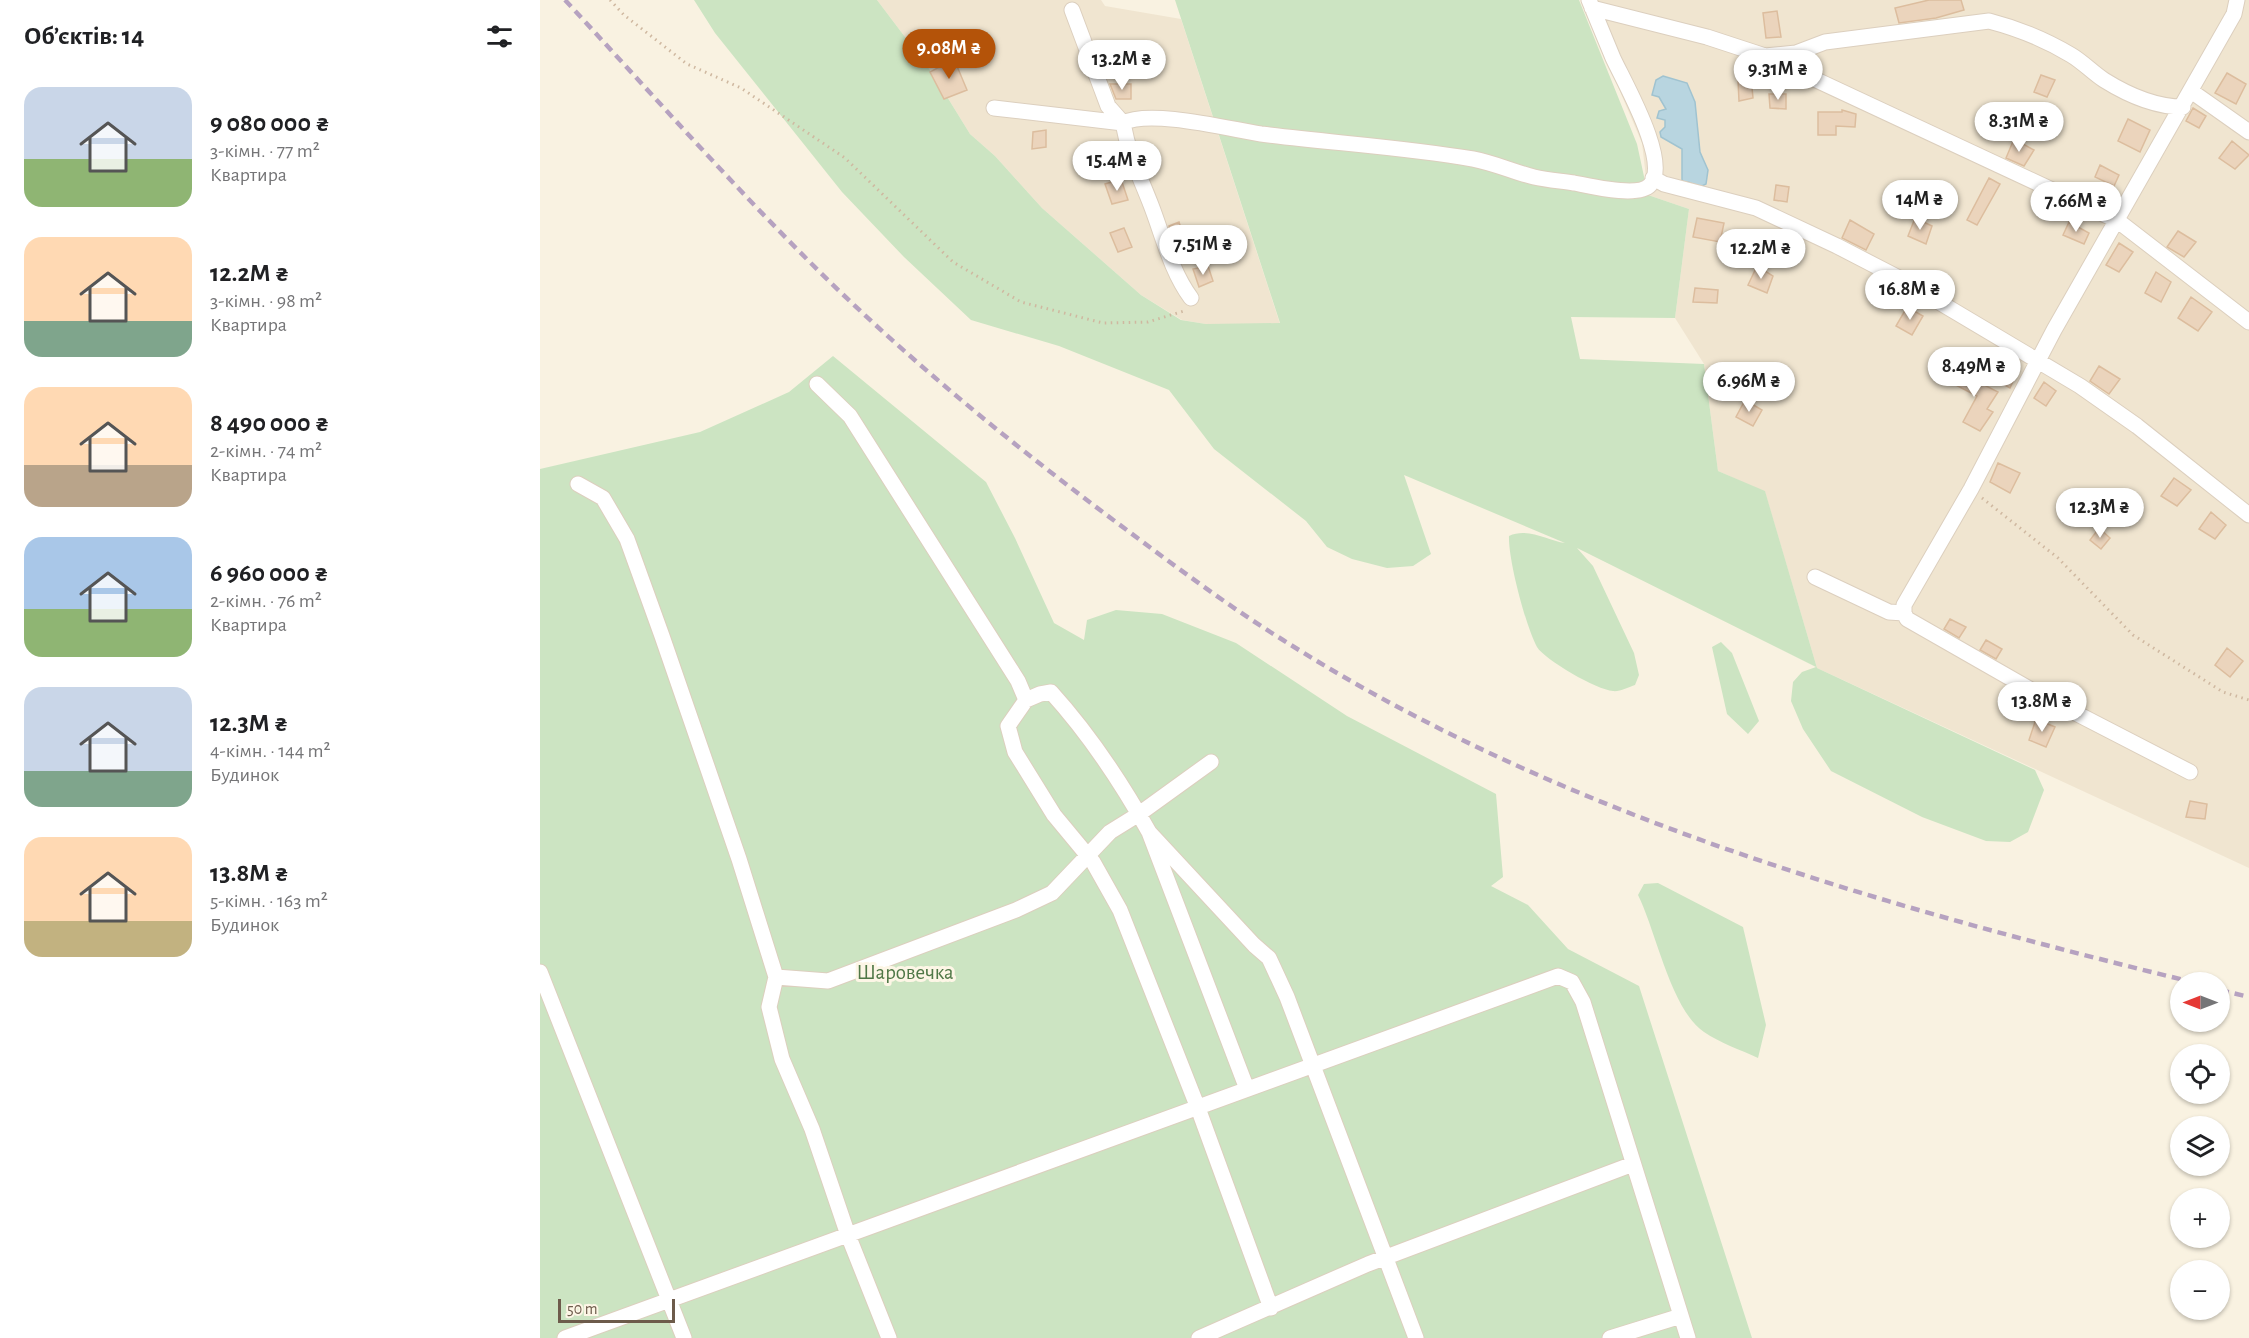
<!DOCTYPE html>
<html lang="uk">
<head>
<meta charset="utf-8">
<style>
  :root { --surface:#fff; --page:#f6f6f6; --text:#202124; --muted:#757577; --accent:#b45309 }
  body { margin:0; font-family:"Alegreya Sans",sans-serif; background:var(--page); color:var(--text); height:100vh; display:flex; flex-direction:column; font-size:22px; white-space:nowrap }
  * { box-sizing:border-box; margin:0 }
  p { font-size:20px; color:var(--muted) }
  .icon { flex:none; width:33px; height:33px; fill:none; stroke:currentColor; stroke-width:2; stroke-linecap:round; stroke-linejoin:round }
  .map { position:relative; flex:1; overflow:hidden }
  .side { display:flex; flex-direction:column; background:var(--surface); width:540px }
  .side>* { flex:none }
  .needle { width:39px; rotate:270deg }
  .buttons { position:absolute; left:1630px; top:972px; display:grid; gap:12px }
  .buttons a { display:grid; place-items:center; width:60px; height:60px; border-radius:50%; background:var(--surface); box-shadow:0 2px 4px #0004; font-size:30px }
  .scale { position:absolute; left:18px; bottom:15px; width:117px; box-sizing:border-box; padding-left:6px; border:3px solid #6d5b4b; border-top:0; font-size:16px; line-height:21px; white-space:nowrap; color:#6d5b4b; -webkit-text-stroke:4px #fdf6e6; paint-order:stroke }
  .price { position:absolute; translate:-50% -51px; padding:0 14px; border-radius:21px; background:#fff; color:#222; font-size:20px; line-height:39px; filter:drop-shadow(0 2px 3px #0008) }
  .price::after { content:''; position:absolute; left:50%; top:36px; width:18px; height:14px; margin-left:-9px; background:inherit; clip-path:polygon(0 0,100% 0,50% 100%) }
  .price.selected { background:var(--accent); color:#fff }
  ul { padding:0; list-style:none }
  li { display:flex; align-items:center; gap:18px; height:150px; padding:0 24px }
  li span { display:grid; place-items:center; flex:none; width:168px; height:120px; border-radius:18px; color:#555 }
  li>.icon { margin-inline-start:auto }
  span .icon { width:72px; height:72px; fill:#fffc; stroke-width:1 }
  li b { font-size:26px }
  h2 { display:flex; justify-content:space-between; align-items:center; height:72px; padding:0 24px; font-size:26px }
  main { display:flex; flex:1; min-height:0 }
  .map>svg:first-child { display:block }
</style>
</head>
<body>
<main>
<section class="side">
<h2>Об’єктів: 14<svg class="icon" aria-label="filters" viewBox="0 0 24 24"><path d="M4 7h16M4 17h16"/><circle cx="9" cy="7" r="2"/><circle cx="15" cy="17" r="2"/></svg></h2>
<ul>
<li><span style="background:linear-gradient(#c9d6e8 60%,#8fb573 0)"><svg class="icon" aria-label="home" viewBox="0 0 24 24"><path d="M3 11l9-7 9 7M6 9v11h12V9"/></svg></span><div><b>9 080 000 ₴</b><p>3-кімн. · 77 m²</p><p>Квартира</p></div></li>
<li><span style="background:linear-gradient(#ffd9b3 70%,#7fa58c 0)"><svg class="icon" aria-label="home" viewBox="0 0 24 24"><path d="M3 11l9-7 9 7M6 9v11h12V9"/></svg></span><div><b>12.2M ₴</b><p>3-кімн. · 98 m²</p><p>Квартира</p></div></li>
<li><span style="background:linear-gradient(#ffd9b3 65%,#b9a48a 0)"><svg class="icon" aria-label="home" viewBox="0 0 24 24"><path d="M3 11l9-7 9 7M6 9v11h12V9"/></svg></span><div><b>8 490 000 ₴</b><p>2-кімн. · 74 m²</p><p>Квартира</p></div></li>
<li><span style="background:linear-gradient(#a9c7e8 60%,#8fb573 0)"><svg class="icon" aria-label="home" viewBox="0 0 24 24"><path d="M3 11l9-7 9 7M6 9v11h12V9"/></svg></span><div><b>6 960 000 ₴</b><p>2-кімн. · 76 m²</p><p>Квартира</p></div></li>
<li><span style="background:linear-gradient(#c9d6e8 70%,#7fa58c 0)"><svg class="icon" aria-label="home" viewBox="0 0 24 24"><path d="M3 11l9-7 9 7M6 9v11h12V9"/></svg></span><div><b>12.3M ₴</b><p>4-кімн. · 144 m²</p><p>Будинок</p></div></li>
<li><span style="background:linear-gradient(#ffd9b3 70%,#c2b280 0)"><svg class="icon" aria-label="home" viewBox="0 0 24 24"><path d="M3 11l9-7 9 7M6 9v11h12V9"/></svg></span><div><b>13.8M ₴</b><p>5-кімн. · 163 m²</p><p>Будинок</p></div></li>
</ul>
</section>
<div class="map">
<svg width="1709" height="1338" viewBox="0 0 1709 1338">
  <rect width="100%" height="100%" fill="#f9f2e1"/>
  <path fill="#f0e5d0" d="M337 0H561L565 6 641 19 740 324H666L642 320 601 295 502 208 455 156 430 134 393 74Z
    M1041 0H1709V868L1277 668 1225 492 1178 471 1164 364 1135 318 1149 209 1108 195 1102 143Z"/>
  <path fill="#cce4c2" d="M154 0H337L393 74 430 134 455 156 502 208 601 295 641 320 666 324 740 323 635 0H1039L1097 144 1108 195 1149 209 1135 318 1031 317 1040 359 1164 364 1178 471 1225 491 1277 668 1495 770 1504 790 1488 832 1470 842 1446 841 1382 817 1291 771 1263 729 1251 701 1253 682 1262 672 1276 667 1037 548 1053 566 1094 653 1099 675 1095 685C1089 687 1079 692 1073 691 1057 690 1005 660 997 647 986 627 968 559 969 536 988 527 1008 541 1025 543L864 475 891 554 873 566 847 568 812 559 787 547 766 521 674 449 629 390 519 346 431 320 364 257 302 192 175 33Z
    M293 356 446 482 475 538 514 623 544 640 547 620 576 610 622 614 696 643 807 716 956 794 963 877 951 886 988 905 1028 949 1099 986 1212 1338H0V469L160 432 249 392Z
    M1181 642 1192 653 1219 721 1208 734 1187 714 1172 647Z
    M1118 883 1203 927 1226 1025 1218 1058C1201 1050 1180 1043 1164 1032 1131 1010 1116 931 1098 895L1104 884Z"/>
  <path fill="#b8d5e0" stroke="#a0c3d0" stroke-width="1.5" d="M1123 76 1147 83 1155 102 1160 152 1168 170 1166 184 1160 187 1148 182 1147 184 1142 180V149L1121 137 1120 132 1125 127V120L1117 118 1119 111 1126 109 1119 97 1112 95 1116 80Z"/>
  <path fill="#ebd4bc" stroke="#dcbd9e" stroke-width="1.5" d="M1389 0H1421L1424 10 1396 18 1359 23 1355 8Z
    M1237 11 1241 37 1226 38 1223 13Z
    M414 59 427 90 404 99 390 72Z
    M1687 73 1706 84 1696 104 1675 93Z
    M1501 75 1515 80 1507 97 1494 92Z
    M1211 77 1213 98 1199 101 1198 80Z
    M570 84H591V99H576Z
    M1229 94H1246V109L1230 108Z
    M1653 108 1666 116 1659 128 1646 121Z
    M1302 110 1316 114 1315 127 1296 126V135H1278V112H1302Z
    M1588 119 1610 130 1600 152 1578 141Z
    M506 130V147L492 149 493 132Z
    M1474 139 1494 150 1484 166 1466 158Z
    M1692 141 1709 155 1695 169 1679 158Z
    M1560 165 1579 175 1574 186 1555 177Z
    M1449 178 1460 184 1437 225 1427 220Z
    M581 179 588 200 572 204 565 184Z
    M1236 185 1249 187 1247 202 1234 200Z
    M1157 218 1184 223 1180 242 1153 237Z
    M1375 218 1392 226 1386 244 1368 236Z
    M1310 220 1334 234 1326 250 1302 238Z
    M639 222 645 242 635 244 629 226Z
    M1529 222 1549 233 1544 244 1523 235Z
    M584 228 592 247 578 252 570 233Z
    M1638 231 1656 242 1644 257 1627 247Z
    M1223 237 1238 246 1227 265 1212 257Z
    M1579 243 1593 252 1579 272 1566 265Z
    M668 266 673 281 659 287 653 269Z
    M1217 266 1233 276 1227 293 1208 285Z
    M1616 272 1631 282 1621 302 1605 293Z
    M1155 288 1178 290 1177 303 1153 302Z
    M1651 297 1672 312 1658 331 1638 318Z
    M1367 307 1383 316 1372 335 1356 326Z
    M1464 362 1478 370 1470 388 1455 380Z
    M1559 366 1580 379 1569 394 1550 381Z
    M1409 367 1458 392 1447 409 1453 412 1440 431 1423 422 1437 396 1404 379Z
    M1504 382 1516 391 1506 406 1494 398Z
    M1205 400 1222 410 1213 426 1196 417Z
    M1458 463 1480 473 1470 493 1450 482Z
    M1634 478 1651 490 1637 506 1621 496Z
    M1671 512 1686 525 1675 539 1659 529Z
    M1559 528 1570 538 1561 549 1550 540Z
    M1410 619 1426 627 1419 638 1404 629Z
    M1446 640 1462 649 1456 659 1440 650Z
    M1687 648 1703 661 1690 677 1675 665Z
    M1496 719 1515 727 1506 747 1489 740Z
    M1650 801 1667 804 1665 819 1646 817Z"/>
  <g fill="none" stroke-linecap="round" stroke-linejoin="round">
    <defs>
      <path id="minor" d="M1052 8 1167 37 1225 56 1540 203 1578 221 1709 322
        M532 10 568 106 583 123
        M1225 56 1256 53 1285 42 1449 21C1476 28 1506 40 1531 55 1543 62 1553 73 1564 80 1588 95 1615 107 1643 107
        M1651 91 1709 132
        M454 108 583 123
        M1113 178 1124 184 1216 208 1297 246 1357 277 1540 386 1597 426 1709 515
        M651 298C631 271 623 236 611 205 599 174 589 156 583 123 610 109 689 129 721 134 792 143 863 147 933 159 954 163 974 172 994 177 1007 180 1021 181 1034 183 1050 186 1098 198 1110 185 1131 163 1084 82 1073 58 1065 39 1057 19 1049 0
        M277 384 310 416 478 681 486 700 468 726 475 752 514 815 553 862 580 910 658 1108 731 1308
        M38 484 63 498 87 539 122 636 199 859 236 977 229 1007 242 1059 272 1129 308 1235 349 1338
        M1275 577 1349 612 1364 613
        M486 700 500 694 511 692C550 735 581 782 609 832L707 1089
        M1650 772 1493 691 1367 619 1364 613V605L1431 489 1514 330 1694 14 1697 0
        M609 832 714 945 729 958 747 997 876 1338
        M0 972 144 1338
        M236 977 288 981 476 910 512 893 570 832 599 814 671 762
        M25 1338 1018 976 1032 982 1043 1002 1148 1338
        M659 1338 828 1264 1093 1164
        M1070 1338 1141 1316"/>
    </defs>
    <use href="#minor" stroke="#dccfbe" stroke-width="17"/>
    <path stroke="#cfb8a0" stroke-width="3" stroke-dasharray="1.5 4.5" stroke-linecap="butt" d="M70 0 84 15 147 64 201 88 305 158 413 262 481 302 563 323 608 322 644 311
      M1442 498 1518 558 1593 635 1683 692 1709 700"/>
    <use href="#minor" stroke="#fff" stroke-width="15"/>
    <path stroke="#b6a2c0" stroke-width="4.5" stroke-dasharray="9 6" stroke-linecap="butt" d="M25 0C113 95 199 193 292 284 381 370 477 448 576 522 631 563 685 604 743 640 1018 815 1338 905 1652 982
      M1680 990 1709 997"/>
  </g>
  <g text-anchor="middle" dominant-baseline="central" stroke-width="6" stroke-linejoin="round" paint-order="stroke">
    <g font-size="21" fill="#507847" stroke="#fdf6e6">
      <text x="365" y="972">Шаровечка</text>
    </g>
  </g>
</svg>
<div class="buttons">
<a><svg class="needle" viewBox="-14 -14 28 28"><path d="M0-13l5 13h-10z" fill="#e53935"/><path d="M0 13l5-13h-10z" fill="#757577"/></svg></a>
<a><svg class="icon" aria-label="locate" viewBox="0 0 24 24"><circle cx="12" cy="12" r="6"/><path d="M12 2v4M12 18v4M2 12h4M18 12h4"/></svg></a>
<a><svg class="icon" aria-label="layers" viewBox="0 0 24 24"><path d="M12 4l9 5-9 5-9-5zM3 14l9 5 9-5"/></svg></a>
<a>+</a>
<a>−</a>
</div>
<div class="scale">50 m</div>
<b class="price selected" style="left:409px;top:80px">9.08M ₴</b>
<b class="price" style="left:582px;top:91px">13.2M ₴</b>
<b class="price" style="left:1238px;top:101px">9.31M ₴</b>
<b class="price" style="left:1479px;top:153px">8.31M ₴</b>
<b class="price" style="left:577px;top:192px">15.4M ₴</b>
<b class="price" style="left:1380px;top:231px">14M ₴</b>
<b class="price" style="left:1536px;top:233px">7.66M ₴</b>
<b class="price" style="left:663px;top:276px">7.51M ₴</b>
<b class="price" style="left:1221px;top:280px">12.2M ₴</b>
<b class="price" style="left:1370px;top:321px">16.8M ₴</b>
<b class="price" style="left:1434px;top:398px">8.49M ₴</b>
<b class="price" style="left:1209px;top:413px">6.96M ₴</b>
<b class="price" style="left:1560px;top:539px">12.3M ₴</b>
<b class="price" style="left:1502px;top:733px">13.8M ₴</b>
</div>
</main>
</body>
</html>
